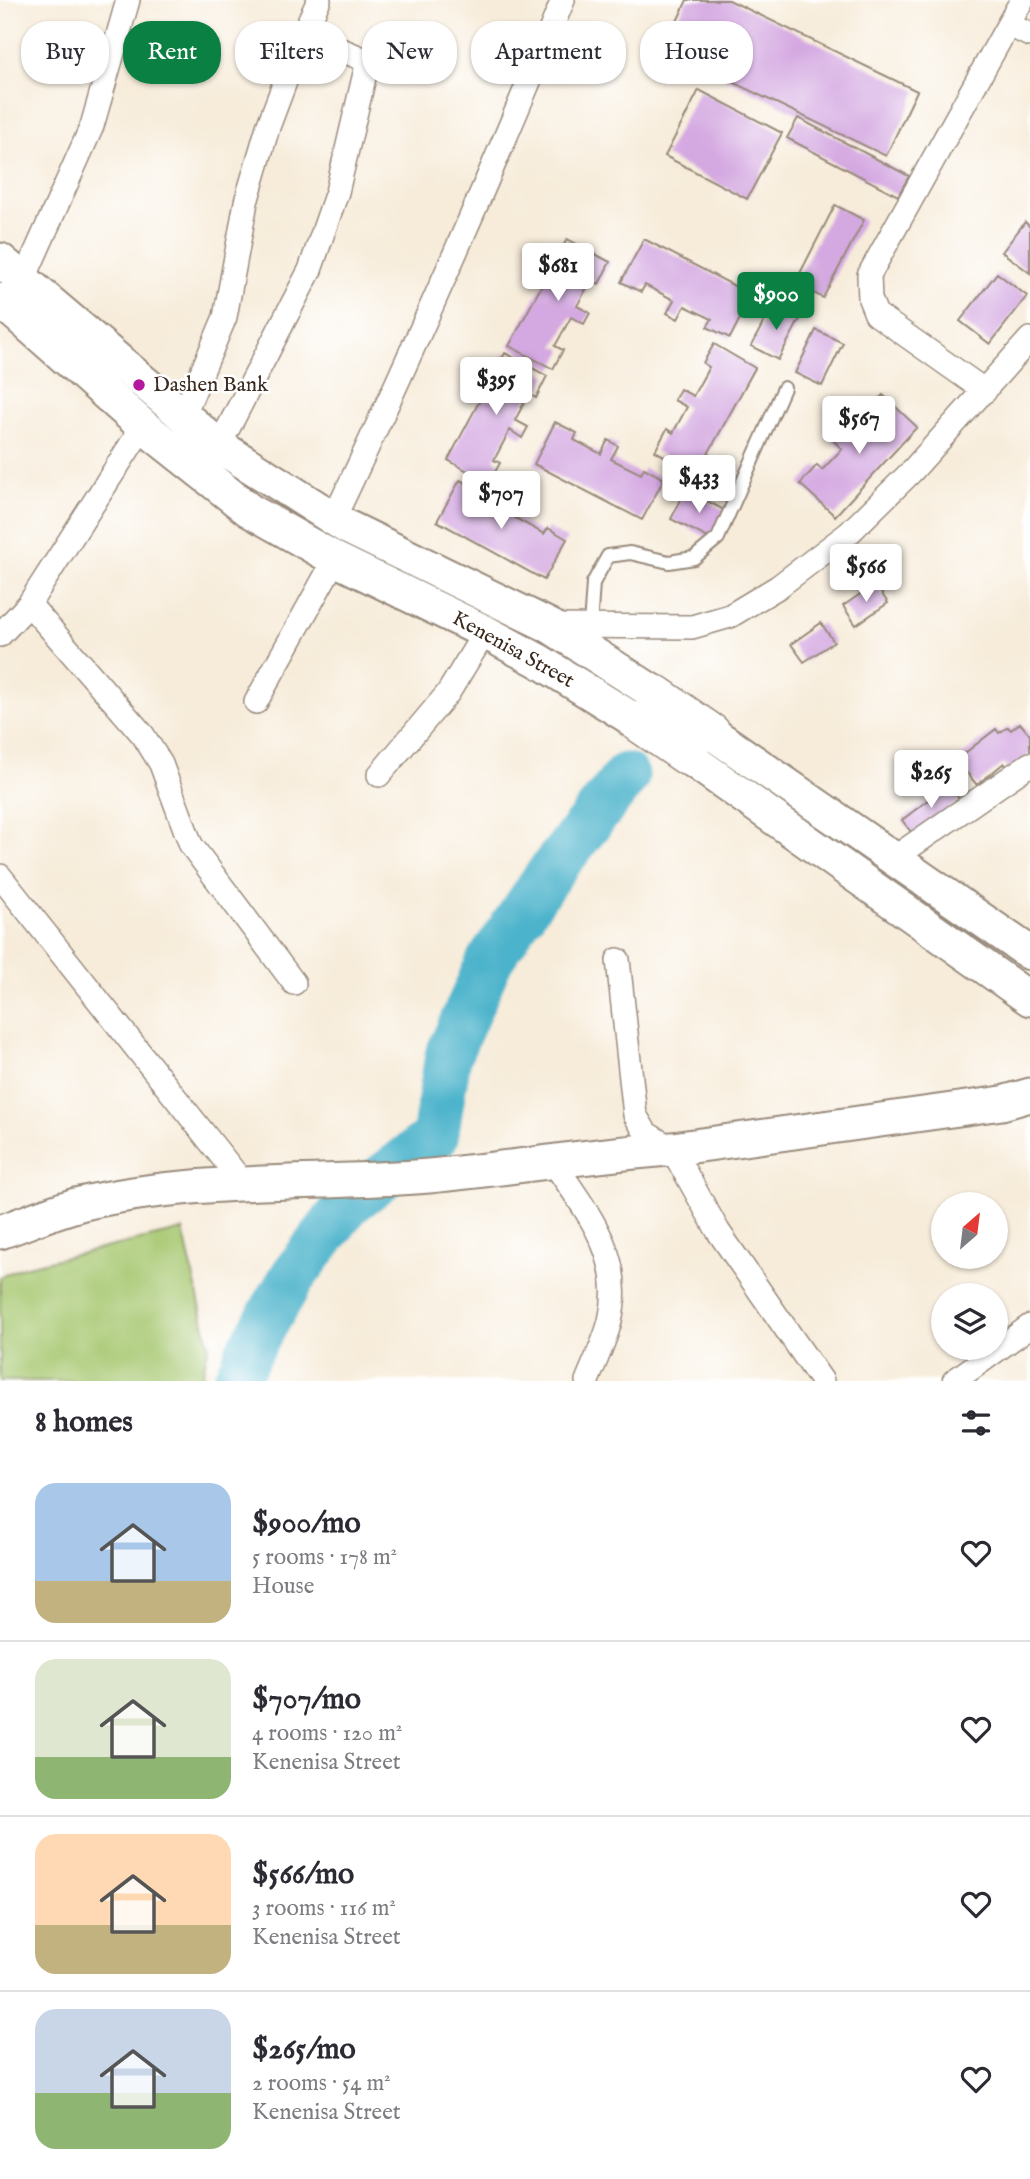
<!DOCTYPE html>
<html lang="en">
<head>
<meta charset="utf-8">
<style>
  :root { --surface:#fff; --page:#f7f7f7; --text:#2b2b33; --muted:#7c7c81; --line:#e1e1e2; --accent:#0b8043 }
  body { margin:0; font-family:"IM FELL English",serif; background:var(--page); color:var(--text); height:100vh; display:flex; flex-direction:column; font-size:26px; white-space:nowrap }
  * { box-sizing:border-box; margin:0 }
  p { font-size:23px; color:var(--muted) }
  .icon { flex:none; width:38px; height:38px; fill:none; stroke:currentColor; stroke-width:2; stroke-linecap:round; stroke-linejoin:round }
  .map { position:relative; height:1381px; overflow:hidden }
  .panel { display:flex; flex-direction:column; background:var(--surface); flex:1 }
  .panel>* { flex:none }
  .hud { position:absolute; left:21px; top:21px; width:989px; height:63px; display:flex; gap:14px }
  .needle { width:46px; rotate:28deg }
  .controls { position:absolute; left:931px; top:1192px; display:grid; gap:14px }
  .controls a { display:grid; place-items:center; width:77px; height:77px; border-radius:50%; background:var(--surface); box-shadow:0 2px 5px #0004; font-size:35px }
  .price { position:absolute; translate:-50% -60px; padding:0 16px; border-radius:7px; background:#fff; color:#222; font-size:23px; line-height:46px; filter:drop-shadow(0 2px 4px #0008) }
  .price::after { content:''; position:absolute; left:50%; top:42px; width:21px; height:16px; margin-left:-10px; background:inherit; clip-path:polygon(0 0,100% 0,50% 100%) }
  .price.selected { background:var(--accent); color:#fff }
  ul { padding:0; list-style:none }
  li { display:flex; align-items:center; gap:21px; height:175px; padding:0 35px }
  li+li { border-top:2px solid var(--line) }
  li span { display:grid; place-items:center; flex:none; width:196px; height:140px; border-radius:21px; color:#555 }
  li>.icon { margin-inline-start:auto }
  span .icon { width:84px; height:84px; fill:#fffc; stroke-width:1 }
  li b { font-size:30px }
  h2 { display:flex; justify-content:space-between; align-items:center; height:84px; padding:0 35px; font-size:30px }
  .chip { padding:0 24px; border-radius:28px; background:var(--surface); box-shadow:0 2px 5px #0004; font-size:24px; line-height:63px }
  .chip.selected { background:var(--accent); color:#fff }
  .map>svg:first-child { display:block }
</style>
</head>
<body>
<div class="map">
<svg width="1030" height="1381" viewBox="0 0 1030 1381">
  <rect width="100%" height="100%" fill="#fff"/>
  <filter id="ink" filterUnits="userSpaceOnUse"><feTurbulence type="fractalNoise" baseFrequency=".0143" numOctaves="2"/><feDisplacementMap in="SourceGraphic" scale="14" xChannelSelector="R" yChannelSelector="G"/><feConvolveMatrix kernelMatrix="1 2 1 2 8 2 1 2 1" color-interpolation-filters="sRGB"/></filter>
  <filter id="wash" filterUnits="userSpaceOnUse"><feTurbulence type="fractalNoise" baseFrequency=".00686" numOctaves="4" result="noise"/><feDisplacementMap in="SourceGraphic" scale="28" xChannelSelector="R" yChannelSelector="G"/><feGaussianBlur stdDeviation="1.57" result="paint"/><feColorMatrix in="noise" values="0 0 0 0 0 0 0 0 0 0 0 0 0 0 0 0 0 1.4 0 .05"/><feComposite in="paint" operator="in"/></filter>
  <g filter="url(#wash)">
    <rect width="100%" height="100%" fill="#f7ecda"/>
    <path fill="#a7c871" stroke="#717948" stroke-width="2" d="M183 1230 209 1345 201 1381H0V1277L23 1267Z"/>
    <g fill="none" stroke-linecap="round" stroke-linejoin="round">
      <path stroke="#4cb3cb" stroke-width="47" d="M236 1381 248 1353 293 1276 348 1204 435 1137 448 1056 490 960 551 871 626 776"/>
    </g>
    <g id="blocks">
      <path fill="#d4a8e1" d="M687 0H729L917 91 886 156 664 49Z
        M699 90 782 133 747 199 665 156Z
        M798 118 909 176 898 196 787 138Z
        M835 205 864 220 823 298 795 283Z
        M1025 222 1030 227V273L1002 252Z
        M567 239 610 262 599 284 591 280 577 306 590 313 584 324 571 317 555 346 563 350 553 369 509 346Z
        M644 239 752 295 730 338 707 327 712 319 685 306 678 319 667 313 674 300 645 285 641 292 621 282Z
        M997 273 1027 296 990 344 960 321Z
        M774 303 801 317 778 360 751 346Z
        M816 330 843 343 822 386 795 373Z
        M714 344 755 368 697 474 655 451 667 429 673 433 687 407 674 400 680 389 693 396 709 367 703 363Z
        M505 353 547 376 536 398 529 394 515 420 528 427 522 438 510 430 494 460 500 463 489 483 448 460Z
        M883 395 917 427 835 516 800 484 817 465 822 470 842 449 831 438 839 430 850 440 873 415 868 410Z
        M555 422 577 433 574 440 601 454 608 440 618 446 611 459 641 474 644 468 664 479 642 520 534 464Z
        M460 480 482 492 478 498 504 512 512 499 522 505 515 518 544 534 548 528 567 539 544 580 437 521Z
        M686 490 726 511 712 540 671 519Z
        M875 584 888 603 856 625 843 606Z
        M821 623 834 642 804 662 791 644Z
        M1020 723 1030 735V754L1009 770 1004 763 977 785 956 760 996 729 999 733 1008 727 1011 730Z
        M948 785 960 800 914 836 902 820Z"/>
    </g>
  </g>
  <g filter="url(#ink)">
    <use href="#blocks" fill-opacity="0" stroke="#998b7c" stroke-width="2"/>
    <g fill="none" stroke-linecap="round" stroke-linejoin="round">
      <defs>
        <path id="lane" d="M590 627 593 583 608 556 630 553 669 562 694 558 718 538 784 388"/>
        <path id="street" d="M1009 25 1030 35
          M23 281 92 126 128 0
          M985 391 876 314 870 299 869 275 1022 0
          M183 417 225 317 246 202 268 127 303 34 319 0
          M219 446 310 270 337 192 366 69 367 63 363 59 303 34
          M334 518C415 348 491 174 563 0
          M29 604 143 735 161 764 191 845 294 983
          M553 626 692 627 730 616 778 587 849 533 911 472 1030 339
          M0 635 29 604 143 426
          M256 702 335 559
          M379 775 448 693 485 632
          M894 858 1030 764
          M0 876 243 1183
          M618 960 635 1115 646 1133 672 1149 718 1231 822 1381
          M552 1160C585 1210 626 1256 610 1321 605 1341 595 1361 587 1381
          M954 1381 1030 1326"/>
        <path id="secondary" d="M0 260 219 446 347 527 550 626 656 694
          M0 300 143 426 249 510 335 559 485 632 539 661 634 720
          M712 733 1030 953
          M688 757 1030 999
          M0 1232C26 1223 53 1211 80 1204 195 1177 313 1185 429 1176 510 1169 591 1154 672 1149L1002 1103 1030 1095"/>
        <path id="primary" d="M656 694 712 733
          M634 720 688 757"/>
      </defs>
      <use href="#lane" stroke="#998b7c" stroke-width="16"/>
      <use href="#street" stroke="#998b7c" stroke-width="26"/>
      <use href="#secondary" stroke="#998b7c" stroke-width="37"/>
      <use href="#primary" stroke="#998b7c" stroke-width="40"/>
      <use href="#lane" stroke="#fff" stroke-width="12"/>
      <use href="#street" stroke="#fff" stroke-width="23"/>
      <use href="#secondary" stroke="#fff" stroke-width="33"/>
      <use href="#primary" stroke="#fff" stroke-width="37"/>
    </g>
  </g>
  <circle fill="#b5179e" stroke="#fff" stroke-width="2.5" cx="139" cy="385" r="7"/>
  <g text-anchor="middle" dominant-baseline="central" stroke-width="5" stroke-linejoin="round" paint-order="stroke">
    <g font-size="21" fill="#3b2a1e" stroke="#fff" text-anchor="start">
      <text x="153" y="385">Dashen Bank</text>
    </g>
    <g font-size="21" fill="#3b2a1e" stroke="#fff">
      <text transform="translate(513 650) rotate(29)">Kenenisa Street</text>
    </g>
  </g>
</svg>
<div class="controls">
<a><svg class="needle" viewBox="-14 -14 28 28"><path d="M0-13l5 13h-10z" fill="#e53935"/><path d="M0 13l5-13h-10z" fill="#7c7c81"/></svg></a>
<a><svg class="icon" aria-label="layers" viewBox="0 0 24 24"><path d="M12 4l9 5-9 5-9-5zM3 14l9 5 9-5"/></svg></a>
</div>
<b class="price" style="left:558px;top:303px">$681</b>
<b class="price selected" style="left:776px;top:332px">$900</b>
<b class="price" style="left:496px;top:417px">$395</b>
<b class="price" style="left:859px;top:456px">$567</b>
<b class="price" style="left:699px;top:515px">$433</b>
<b class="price" style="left:501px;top:531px">$707</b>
<b class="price" style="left:866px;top:604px">$566</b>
<b class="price" style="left:931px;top:810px">$265</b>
<div class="hud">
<a class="chip">Buy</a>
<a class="chip selected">Rent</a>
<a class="chip">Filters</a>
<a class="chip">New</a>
<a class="chip">Apartment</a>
<a class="chip">House</a>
</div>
</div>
<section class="panel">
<h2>8 homes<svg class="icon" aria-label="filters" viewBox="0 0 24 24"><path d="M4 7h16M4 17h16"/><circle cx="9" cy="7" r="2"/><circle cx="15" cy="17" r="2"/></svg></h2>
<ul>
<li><span style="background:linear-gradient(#a9c7e8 70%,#c2b280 0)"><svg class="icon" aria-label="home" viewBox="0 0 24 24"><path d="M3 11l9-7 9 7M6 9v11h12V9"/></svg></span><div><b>$900/mo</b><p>5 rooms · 178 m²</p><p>House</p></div><svg class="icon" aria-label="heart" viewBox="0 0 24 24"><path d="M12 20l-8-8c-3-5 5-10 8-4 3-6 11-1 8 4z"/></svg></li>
<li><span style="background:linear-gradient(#dfe7d0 70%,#8fb573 0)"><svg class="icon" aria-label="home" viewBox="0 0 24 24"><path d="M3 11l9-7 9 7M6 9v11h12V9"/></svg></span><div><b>$707/mo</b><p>4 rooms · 120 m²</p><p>Kenenisa Street</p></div><svg class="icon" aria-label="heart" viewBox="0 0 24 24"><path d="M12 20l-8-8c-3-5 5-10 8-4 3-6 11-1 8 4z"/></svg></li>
<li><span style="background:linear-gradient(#ffd9b3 65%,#c2b280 0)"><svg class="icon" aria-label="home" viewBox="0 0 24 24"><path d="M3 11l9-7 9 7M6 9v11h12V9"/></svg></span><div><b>$566/mo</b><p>3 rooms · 116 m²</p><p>Kenenisa Street</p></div><svg class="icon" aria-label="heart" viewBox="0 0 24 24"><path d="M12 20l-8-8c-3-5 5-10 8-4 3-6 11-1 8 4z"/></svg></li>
<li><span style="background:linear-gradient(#c9d6e8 60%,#8fb573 0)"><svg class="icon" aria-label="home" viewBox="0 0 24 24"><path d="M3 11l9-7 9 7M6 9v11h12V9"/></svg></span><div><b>$265/mo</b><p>2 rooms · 54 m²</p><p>Kenenisa Street</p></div><svg class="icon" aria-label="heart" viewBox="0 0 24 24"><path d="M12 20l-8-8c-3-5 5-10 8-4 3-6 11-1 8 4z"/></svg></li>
</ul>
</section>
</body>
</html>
